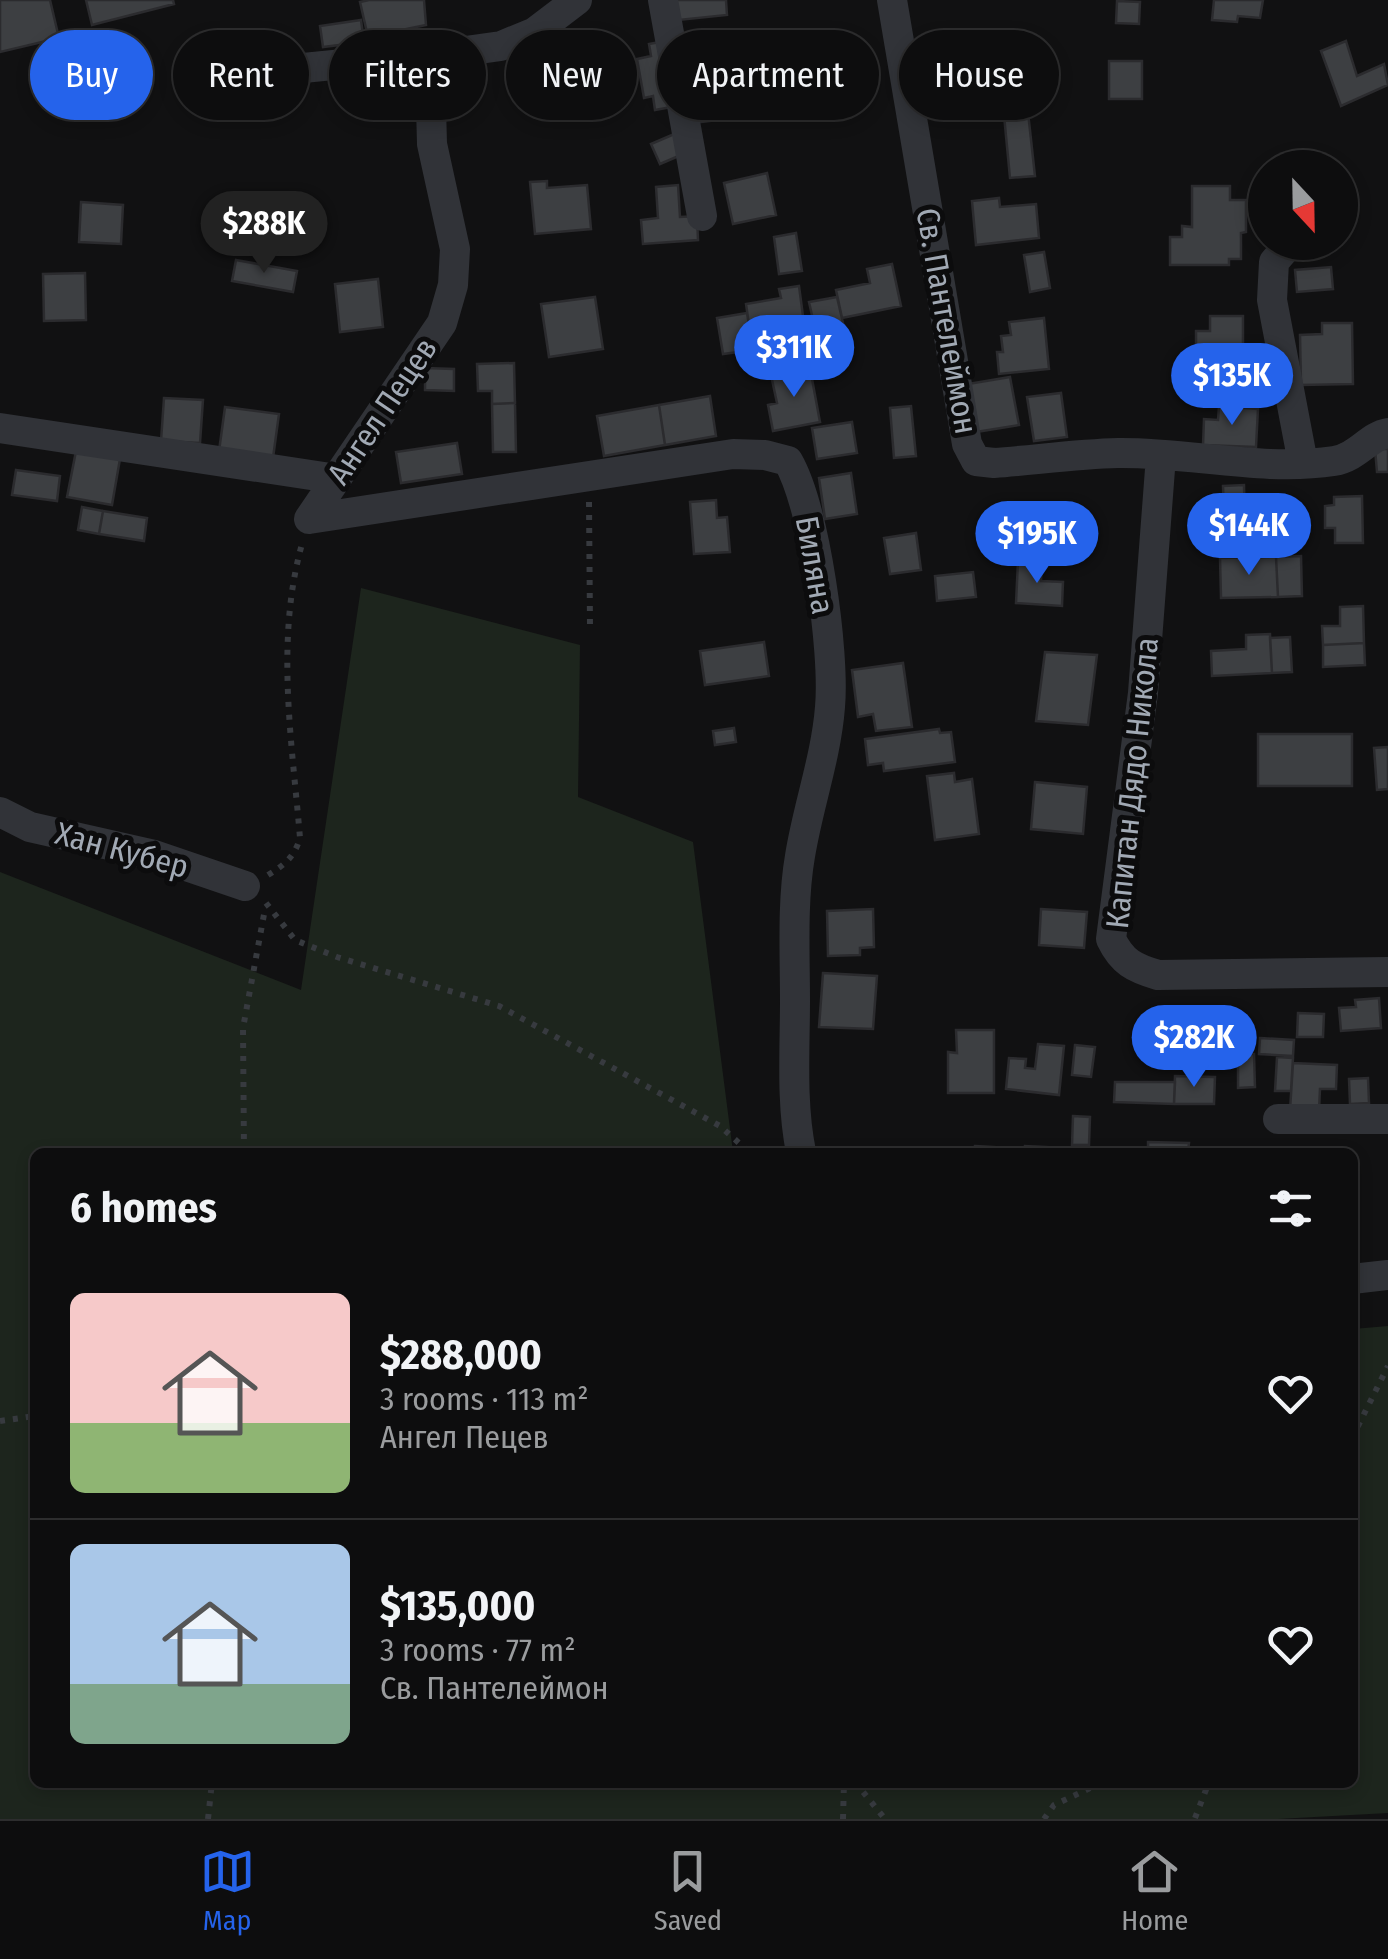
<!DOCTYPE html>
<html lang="en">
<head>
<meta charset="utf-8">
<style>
  :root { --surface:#0d0d0e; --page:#161617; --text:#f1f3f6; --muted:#9a9c9e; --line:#2d2d2e; --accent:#2563eb }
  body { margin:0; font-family:"Fira Sans Condensed",sans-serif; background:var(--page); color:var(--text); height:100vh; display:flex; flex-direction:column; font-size:38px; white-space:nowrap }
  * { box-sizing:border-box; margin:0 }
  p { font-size:32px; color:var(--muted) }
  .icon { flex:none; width:55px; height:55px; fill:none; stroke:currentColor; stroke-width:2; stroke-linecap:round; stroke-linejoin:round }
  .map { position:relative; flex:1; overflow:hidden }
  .panel { position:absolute; left:30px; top:1148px; width:1328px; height:640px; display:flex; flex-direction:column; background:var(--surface); border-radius:15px; box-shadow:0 5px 15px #0003,0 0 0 2px var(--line) }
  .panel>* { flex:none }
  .hud { position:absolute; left:30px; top:30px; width:1330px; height:90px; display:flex; gap:20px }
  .needle { width:65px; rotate:158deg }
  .tools { position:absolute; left:1248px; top:150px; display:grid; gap:20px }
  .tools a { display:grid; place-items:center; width:110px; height:110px; border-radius:50%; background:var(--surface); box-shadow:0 5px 15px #0003,0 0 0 2px var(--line); font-size:50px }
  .price { position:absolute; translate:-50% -85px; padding:0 22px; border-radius:35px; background:var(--accent); color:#fff; font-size:32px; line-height:65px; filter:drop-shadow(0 2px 5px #0008) }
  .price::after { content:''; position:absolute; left:50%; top:60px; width:30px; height:22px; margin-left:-15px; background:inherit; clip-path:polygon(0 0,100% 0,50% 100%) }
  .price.active { background:#222; color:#fff }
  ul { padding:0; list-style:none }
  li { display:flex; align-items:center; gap:30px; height:250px; padding:0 40px }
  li+li { border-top:2px solid var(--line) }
  li span { display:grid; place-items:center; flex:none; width:280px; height:200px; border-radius:15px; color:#555 }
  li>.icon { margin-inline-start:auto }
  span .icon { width:120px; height:120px; fill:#fffc; stroke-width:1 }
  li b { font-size:42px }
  h2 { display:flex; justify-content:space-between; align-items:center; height:120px; padding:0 40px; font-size:42px }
  .chip { padding:0 35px; border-radius:45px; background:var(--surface); box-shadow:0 5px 15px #0003,0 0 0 2px var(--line); font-size:35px; line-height:90px }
  .chip.active { background:var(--accent); color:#fff }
  .menu { display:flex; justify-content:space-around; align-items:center; height:140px; border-top:2px solid var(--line); background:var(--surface); font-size:28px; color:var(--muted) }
  .menu a { display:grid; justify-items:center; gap:5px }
  .menu .active { color:var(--accent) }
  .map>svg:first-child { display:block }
</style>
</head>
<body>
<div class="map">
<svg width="1388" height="1819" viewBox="0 0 1388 1819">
  <rect width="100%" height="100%" fill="#111112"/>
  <path fill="#1d251d" d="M361 588 580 645 578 797 693 842 733 1152H35V1782H1352L1353 1329 1388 1326V1813L1278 1819H0V872L301 990Z"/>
  <path fill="#3d3f42" stroke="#2b2b2e" stroke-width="2.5" d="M0 0H50L59 38 0 52Z
    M86 0H173L174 4 92 25Z
    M369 0H424L426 25 368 37 360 2Z
    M676 0H726L727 15 679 20Z
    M1214 0H1263L1260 18 1238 16 1237 22 1212 20Z
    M1117 1 1140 2 1139 24 1116 23Z
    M361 20 364 42 323 47 320 26Z
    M665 41 677 106 655 110 653 96 644 98 637 59 651 56 649 44Z
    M1346 41 1357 76 1384 64 1388 85 1341 106 1321 51Z
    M622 55 625 78 597 80 595 57Z
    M1109 61H1142V99H1109Z
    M859 65 864 91 821 99 816 73Z
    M755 68 761 115 700 122 694 76Z
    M1028 112 1035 176 1010 178 1004 115Z
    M679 132 688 152 660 164 651 144Z
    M767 173 776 215 733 224 724 183Z
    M547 181V188L587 185 591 229 535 234 530 182Z
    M678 185 680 217 697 216 698 240 643 244 641 220 658 218 656 187Z
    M1192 186H1230V200H1246V232L1241 233V259H1229V265H1170V237H1182V226L1192 227Z
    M999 198 1000 207 1036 204 1039 238 976 245 972 201Z
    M81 202 123 205 121 244 79 242Z
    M796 233 802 271 779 274 774 237Z
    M1044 252 1050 288 1030 292 1024 255Z
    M236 260 297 271 293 292 232 281Z
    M892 264 901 306 842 318 836 290 870 283 867 269Z
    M1331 267 1333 289 1297 292 1295 270Z
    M85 273 86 320 44 321 43 274Z
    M378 279 383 327 340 332 335 284Z
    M799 286 803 316 749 325 746 304 781 298 779 289Z
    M595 297 603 349 549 357 541 304Z
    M837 297 843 323 815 329 809 302Z
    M747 313 753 350 723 354 717 318Z
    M1210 316H1243V358H1196V331H1210Z
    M1044 318 1049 369 999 374 997 352H1003L1001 336 1011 335 1009 322Z
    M1322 323H1352L1353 384 1301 385 1300 335 1322 334Z
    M514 363 515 403 492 404V391H478L477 364Z
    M425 368 454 369V391L425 390Z
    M810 368 820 422 773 431 768 405 777 403 771 375Z
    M1010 377 1019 425 976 432 968 384Z
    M1061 393 1067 437 1034 441 1027 397Z
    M710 396 716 436 665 445 659 405Z
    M164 398 203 400 200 443 161 441Z
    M515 403 516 452H493L492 404Z
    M659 405 665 445 604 456 597 416Z
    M911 406 916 456 894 458 890 408Z
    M1219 406 1258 409 1256 447 1203 445 1204 419 1218 420Z
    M225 407 279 414 273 458 219 451Z
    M852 422 857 453 817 459 812 428Z
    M457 443 462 474 401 483 396 452Z
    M1375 449H1388V472H1377Z
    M76 451 120 459 112 505 67 497Z
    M16 470 60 476 57 501 12 495Z
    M851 473 857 514 825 519 819 478Z
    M1244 485 1245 521H1224L1223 486Z
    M1362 496 1363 543H1335V528H1325V506L1334 505V497Z
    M716 500 717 518 727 517 730 552 694 554 690 502Z
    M82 507 103 511 99 534 78 530Z
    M103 511 147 518 144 541 99 534Z
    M916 533 921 570 890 574 884 538Z
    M1301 556 1302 596 1278 597 1276 557Z
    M1276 557 1278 597 1221 598 1220 558Z
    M1018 561 1042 562 1041 581 1063 582 1062 606 1016 603Z
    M973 572 976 597 937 601 935 576Z
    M1363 606 1364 643 1323 645 1322 626H1340V607Z
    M1270 634 1272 673 1212 676 1211 651 1246 649V635Z
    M1290 637 1292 672 1272 673 1270 638Z
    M764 642 769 676 705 685 700 651Z
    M1364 643 1365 665 1323 667V645Z
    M1045 652 1097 655 1088 725 1036 721Z
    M903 663 912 727 876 731 873 714 858 717 852 670Z
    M734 728 736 742 715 745 713 731Z
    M939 729 940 733 951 732 955 762 884 771 883 763 868 765 865 739Z
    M1258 734H1352V786H1258Z
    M1388 747V789L1377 790 1374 748Z
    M954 773 955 782 972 779 979 834 935 840 927 776Z
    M1035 782 1087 787 1083 834 1031 829Z
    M873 909 874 947 860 948V955L828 956 827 911Z
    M1041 909 1087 912 1084 948 1039 945Z
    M823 973 877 976 873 1029 819 1027Z
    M1379 998 1381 1028 1341 1031 1339 1008 1356 1007 1355 1000Z
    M1298 1013 1324 1014 1323 1037H1297Z
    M956 1030H994V1093H948V1052L957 1053Z
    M1260 1038 1294 1040 1293 1056 1259 1054Z
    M1038 1044 1064 1046 1059 1095 1006 1089 1009 1058 1026 1059 1025 1068 1035 1069Z
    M1075 1045 1095 1047 1091 1077 1072 1075Z
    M1238 1054H1254L1255 1087 1238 1088Z
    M1277 1057 1293 1058 1291 1091H1275Z
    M1293 1063 1337 1065 1336 1089H1320L1319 1111 1290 1110Z
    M1175 1076 1215 1077 1214 1104H1174Z
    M1368 1078 1369 1103 1350 1104 1349 1079Z
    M1115 1082H1175L1174 1104 1114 1102Z
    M1073 1116 1090 1117 1089 1145H1072Z
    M1148 1142 1189 1143 1188 1152H1148Z
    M975 1146 1025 1149V1146L1065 1148V1152H975Z"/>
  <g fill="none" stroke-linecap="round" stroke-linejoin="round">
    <path stroke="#373a3f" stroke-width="6" stroke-dasharray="5 8" stroke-linecap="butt" d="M589 502 590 625
      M268 875C284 865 294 858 300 838 292 741 275 640 302 544
      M266 903 295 940 337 957 499 1006 720 1126 749 1152
      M244 1152 243 1028 265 909
      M0 1421 35 1416
      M1352 1438 1388 1366
      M855 1782 885 1819
      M1195 1818 1209 1782
      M208 1819 212 1782
      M843 1819 844 1782
      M1044 1819 1054 1805 1103 1782"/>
    <path stroke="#313338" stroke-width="30" d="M663 0 702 216
      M892 0 967 444 976 461 994 463C1035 460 1077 454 1118 453 1190 452 1263 472 1334 461 1358 457 1369 436 1388 433
      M242 74 444 54
      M1291 242 1274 262 1272 300 1303 463
      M0 428 337 479
      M1161 456 1143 693 1111 939C1122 962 1134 968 1158 975L1388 972
      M309 519 733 454 765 455 788 461C815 508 835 652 830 707 826 758 808 806 800 856 792 902 795 954 795 1001 795 1050 791 1103 801 1152
      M309 519 442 323 453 285 455 249 432 144 431 106 444 54 501 46 535 32 577 0
      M0 812 30 827 154 855 245 886
      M1278 1119H1388
      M1352 1279 1388 1275"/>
  </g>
  <g text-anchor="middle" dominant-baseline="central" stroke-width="10" stroke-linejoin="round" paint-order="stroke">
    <g font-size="32" fill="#a1a9b4" stroke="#0c0c0d">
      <text transform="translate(947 321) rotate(80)">Св. Пантелеймон</text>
      <text transform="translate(382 411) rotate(-56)">Ангел Пецев</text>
      <text transform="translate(815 565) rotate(80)">Биляна</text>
      <text transform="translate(1132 783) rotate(-84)">Капитан Дядо Никола</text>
      <text transform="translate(122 850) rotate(15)">Хан Кубер</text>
    </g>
  </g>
</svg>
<div class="tools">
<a><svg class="needle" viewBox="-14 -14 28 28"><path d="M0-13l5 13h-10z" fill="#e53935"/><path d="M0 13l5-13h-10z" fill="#9a9c9e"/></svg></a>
</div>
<b class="price active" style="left:264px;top:276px">$288K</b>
<b class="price" style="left:794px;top:400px">$311K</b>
<b class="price" style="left:1232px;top:428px">$135K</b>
<b class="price" style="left:1249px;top:578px">$144K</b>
<b class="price" style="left:1037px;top:586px">$195K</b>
<b class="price" style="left:1194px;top:1090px">$282K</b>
<div class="hud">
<a class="chip active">Buy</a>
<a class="chip">Rent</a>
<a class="chip">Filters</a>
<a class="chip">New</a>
<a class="chip">Apartment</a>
<a class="chip">House</a>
</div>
<section class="panel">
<h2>6 homes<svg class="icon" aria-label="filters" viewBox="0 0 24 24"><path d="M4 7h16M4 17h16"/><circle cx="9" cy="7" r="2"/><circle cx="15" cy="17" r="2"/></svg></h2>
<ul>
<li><span style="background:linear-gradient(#f6c9c9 65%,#8fb573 0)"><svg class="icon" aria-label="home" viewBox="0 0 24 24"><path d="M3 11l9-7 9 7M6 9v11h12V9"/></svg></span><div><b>$288,000</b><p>3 rooms · 113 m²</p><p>Ангел Пецев</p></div><svg class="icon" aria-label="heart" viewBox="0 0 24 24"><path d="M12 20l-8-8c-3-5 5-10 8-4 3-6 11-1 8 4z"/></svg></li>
<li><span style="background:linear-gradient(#a9c7e8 70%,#7fa58c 0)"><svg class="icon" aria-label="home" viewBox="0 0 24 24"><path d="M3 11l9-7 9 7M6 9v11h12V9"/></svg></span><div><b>$135,000</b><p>3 rooms · 77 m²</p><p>Св. Пантелеймон</p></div><svg class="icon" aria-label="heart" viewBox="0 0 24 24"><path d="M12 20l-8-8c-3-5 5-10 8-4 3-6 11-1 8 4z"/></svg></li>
</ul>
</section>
</div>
<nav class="menu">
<a class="active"><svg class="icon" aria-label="map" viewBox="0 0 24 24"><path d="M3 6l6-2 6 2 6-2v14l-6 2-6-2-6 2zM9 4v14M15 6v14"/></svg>Map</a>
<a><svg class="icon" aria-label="saved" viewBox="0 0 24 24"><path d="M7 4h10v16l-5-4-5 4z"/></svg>Saved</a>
<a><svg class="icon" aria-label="home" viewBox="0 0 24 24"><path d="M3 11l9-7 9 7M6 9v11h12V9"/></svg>Home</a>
</nav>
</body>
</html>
